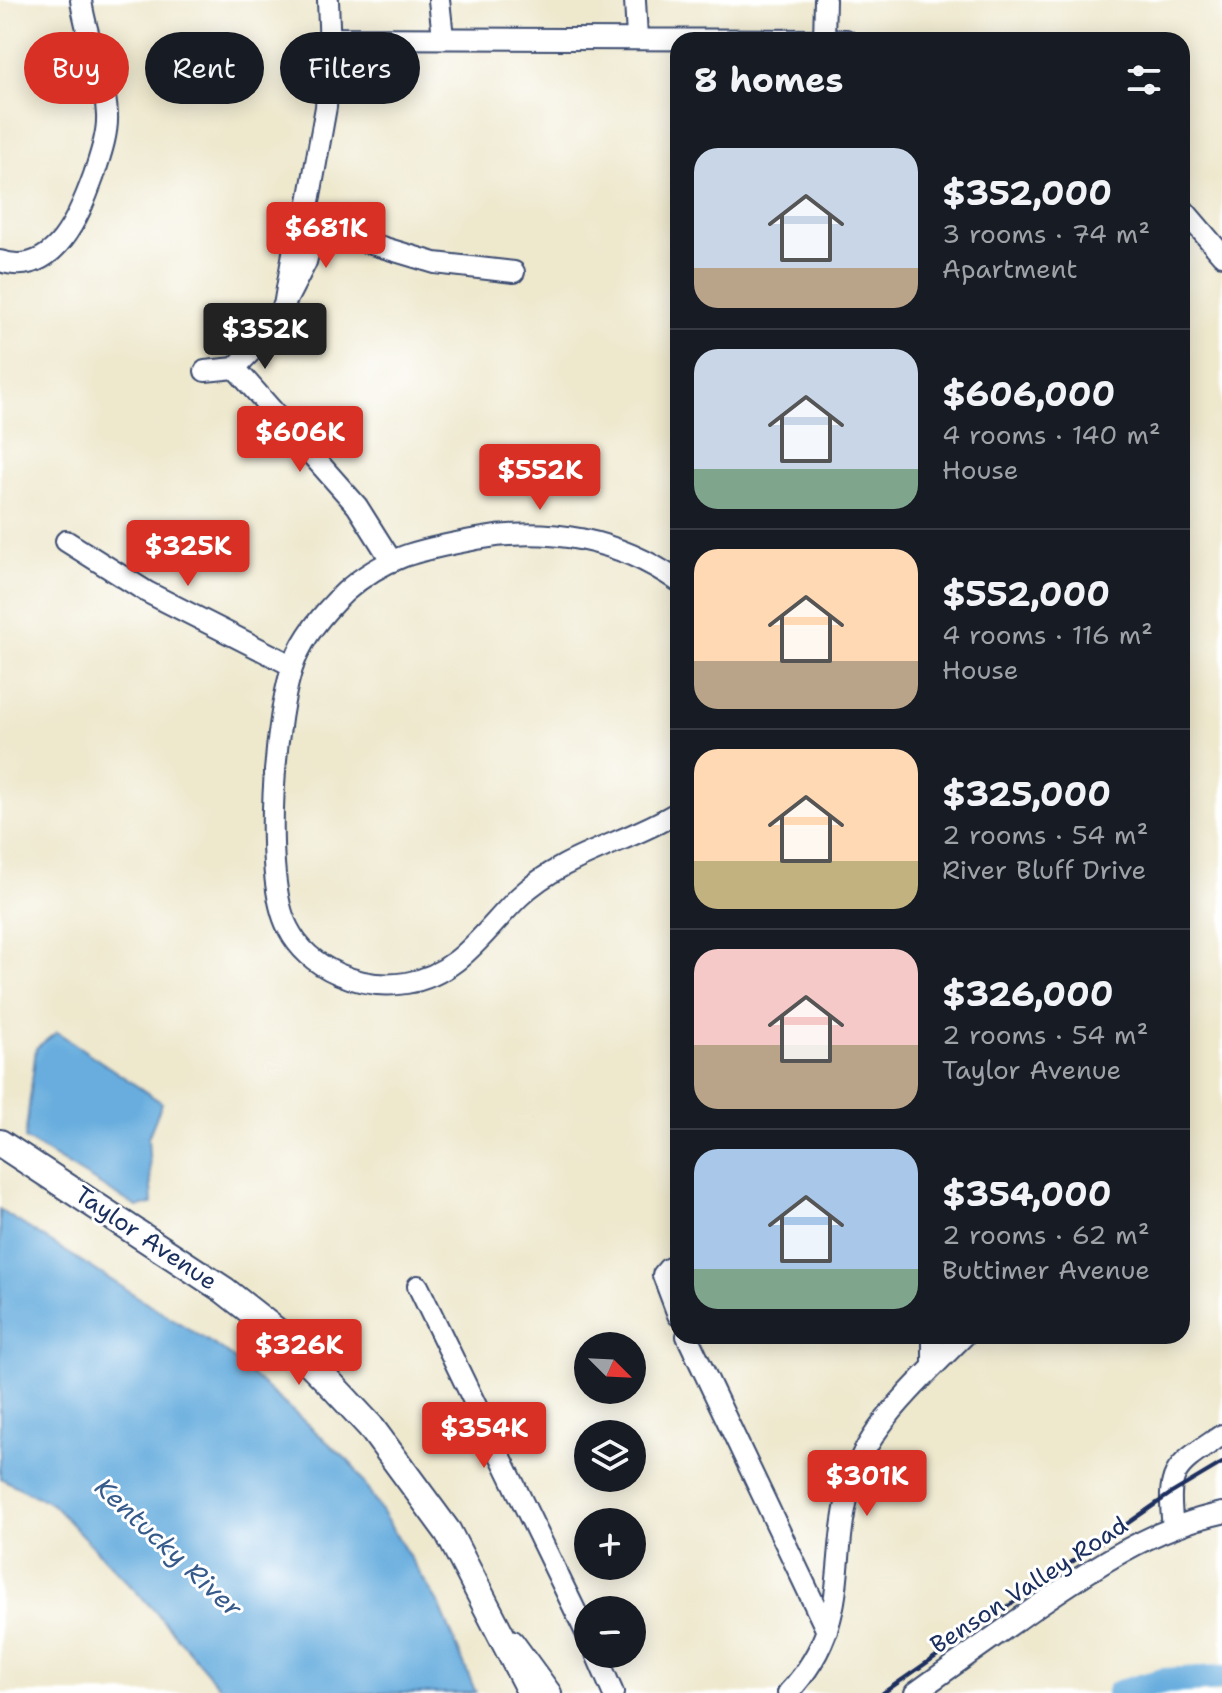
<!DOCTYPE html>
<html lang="en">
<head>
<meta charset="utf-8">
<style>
  :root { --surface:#171b24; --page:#242831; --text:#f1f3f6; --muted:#9ea1a6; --line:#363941; --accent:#d93025 }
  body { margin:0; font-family:"Shantell Sans",sans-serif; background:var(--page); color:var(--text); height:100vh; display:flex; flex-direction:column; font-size:30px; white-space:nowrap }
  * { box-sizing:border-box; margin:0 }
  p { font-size:26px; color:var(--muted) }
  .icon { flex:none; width:44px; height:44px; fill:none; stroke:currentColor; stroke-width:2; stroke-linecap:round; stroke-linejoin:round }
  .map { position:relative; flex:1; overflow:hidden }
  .details { position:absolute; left:670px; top:32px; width:520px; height:1312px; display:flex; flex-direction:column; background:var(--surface); border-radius:24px; box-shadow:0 4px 20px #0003 }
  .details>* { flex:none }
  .guide { position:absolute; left:24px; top:32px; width:526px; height:72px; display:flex; gap:16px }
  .needle { width:52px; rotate:114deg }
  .buttons { position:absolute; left:574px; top:1332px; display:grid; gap:16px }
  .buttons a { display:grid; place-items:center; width:72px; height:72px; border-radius:50%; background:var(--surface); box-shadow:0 4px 20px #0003; font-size:40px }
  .price { position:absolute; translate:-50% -68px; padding:0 18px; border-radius:8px; background:var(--accent); color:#fff; font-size:26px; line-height:52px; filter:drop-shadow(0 2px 4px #0008) }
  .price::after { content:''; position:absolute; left:50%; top:48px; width:24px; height:18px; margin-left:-12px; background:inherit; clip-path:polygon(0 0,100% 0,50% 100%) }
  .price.current { background:#222; color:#fff }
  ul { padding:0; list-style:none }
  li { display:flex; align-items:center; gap:24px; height:200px; padding:0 24px }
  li+li { border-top:2px solid var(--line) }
  li span { display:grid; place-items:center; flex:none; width:224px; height:160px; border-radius:24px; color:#555 }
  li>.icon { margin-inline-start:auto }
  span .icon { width:96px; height:96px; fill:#fffc; stroke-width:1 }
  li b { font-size:34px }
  h2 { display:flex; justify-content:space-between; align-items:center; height:96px; padding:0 24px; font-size:34px }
  .tag { padding:0 28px; border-radius:36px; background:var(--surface); box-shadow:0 4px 20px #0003; font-size:28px; line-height:72px }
  .tag.current { background:var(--accent); color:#fff }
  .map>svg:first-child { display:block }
</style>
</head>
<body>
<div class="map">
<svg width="1222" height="1693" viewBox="0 0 1222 1693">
  <rect width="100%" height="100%" fill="#fff"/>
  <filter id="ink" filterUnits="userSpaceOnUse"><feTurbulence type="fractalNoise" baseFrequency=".0125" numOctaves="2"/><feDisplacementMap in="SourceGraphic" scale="16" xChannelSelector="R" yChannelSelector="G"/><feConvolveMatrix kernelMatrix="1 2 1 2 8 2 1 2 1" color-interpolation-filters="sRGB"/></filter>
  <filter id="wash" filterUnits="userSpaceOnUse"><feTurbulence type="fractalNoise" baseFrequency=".006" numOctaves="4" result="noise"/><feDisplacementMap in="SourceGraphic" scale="32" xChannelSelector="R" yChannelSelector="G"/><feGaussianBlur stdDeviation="1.8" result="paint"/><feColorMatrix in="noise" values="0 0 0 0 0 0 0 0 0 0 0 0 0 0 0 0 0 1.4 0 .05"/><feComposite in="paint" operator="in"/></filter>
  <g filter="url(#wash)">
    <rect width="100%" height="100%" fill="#eee8cd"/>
    <path fill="#67adde" stroke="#416e9e" stroke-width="2" d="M57 1032 162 1103 148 1138 152 1204 137 1207 25 1139 36 1048Z
      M0 1210 227 1353 352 1464 440 1606 476 1693H225L153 1609 52 1504 0 1478Z"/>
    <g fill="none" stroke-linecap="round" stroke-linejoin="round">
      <path stroke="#67adde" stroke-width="26" d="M1119 1693 1163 1681 1222 1678"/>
    </g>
  </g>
  <g filter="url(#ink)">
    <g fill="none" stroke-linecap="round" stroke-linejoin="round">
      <defs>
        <path id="minor" d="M439 0 443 37
          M635 0 637 38
          M330 38 846 40
          M824 39 825 0
          M1182 208 1222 255
          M305 224 435 263 514 272
          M0 261C55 279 80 214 94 175 100 156 108 134 107 115 105 75 86 39 81 0
          M284 306 293 253 305 224 326 107 330 50 328 0
          M235 368 357 506 391 560
          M205 371 235 368 270 332 306 262 310 247 306 228
          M66 541 147 592 293 666
          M678 581C618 539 548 526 477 539 424 549 386 555 345 592 325 611 305 635 295 660 274 713 261 877 288 928 309 970 362 990 406 983 459 975 484 931 519 897 564 854 626 844 678 812
          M678 1264 668 1269 663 1275 678 1315
          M418 1286 588 1637
          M687 1336 827 1631
          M933 1336V1367
          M1173 1527C1166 1468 1175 1467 1222 1435
          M513 1641 551 1693
          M596 1654 613 1693
          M788 1693C855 1621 827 1562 852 1480 868 1426 925 1375 964 1336
          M915 1693C955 1664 995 1636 1036 1607 1094 1567 1152 1528 1222 1513"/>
        <path id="major" d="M0 1143 224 1290 285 1338 327 1380 370 1426 448 1532 531 1693"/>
      </defs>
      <use href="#minor" stroke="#3b4b6f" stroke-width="24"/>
      <use href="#major" stroke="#3b4b6f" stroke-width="30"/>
      <use href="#minor" stroke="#fff" stroke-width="20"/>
      <use href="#major" stroke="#fff" stroke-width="26"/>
      <path stroke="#1b2f5e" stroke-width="4" d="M883 1693 1170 1494 1222 1463"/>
    </g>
  </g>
  <g text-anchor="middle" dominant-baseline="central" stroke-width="6" stroke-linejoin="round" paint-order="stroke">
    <g font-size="24" fill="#1b2f5e" stroke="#fff">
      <text transform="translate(146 1238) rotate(34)">Taylor Avenue</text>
      <text transform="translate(1029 1585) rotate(-33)">Benson Valley Road</text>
    </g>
    <g font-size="26" font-style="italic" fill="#365b8b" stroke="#fff">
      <text transform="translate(169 1547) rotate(43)">Kentucky River</text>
    </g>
  </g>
</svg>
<div class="buttons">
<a><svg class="needle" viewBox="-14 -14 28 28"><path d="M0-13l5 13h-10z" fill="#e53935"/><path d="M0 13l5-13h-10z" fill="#9ea1a6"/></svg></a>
<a><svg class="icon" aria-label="layers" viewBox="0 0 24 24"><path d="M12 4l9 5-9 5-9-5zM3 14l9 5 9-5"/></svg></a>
<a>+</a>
<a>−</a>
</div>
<b class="price" style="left:326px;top:270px">$681K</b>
<b class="price current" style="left:265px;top:371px">$352K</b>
<b class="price" style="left:300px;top:474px">$606K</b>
<b class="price" style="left:540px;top:512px">$552K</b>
<b class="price" style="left:188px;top:588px">$325K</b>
<b class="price" style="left:299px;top:1387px">$326K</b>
<b class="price" style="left:484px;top:1470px">$354K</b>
<b class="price" style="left:867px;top:1518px">$301K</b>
<div class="guide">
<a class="tag current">Buy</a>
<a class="tag">Rent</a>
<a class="tag">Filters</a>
</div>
<section class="details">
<h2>8 homes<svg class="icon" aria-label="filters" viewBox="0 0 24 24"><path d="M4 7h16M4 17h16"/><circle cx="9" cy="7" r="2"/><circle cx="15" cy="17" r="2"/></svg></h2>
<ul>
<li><span style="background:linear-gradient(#c9d6e8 75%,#b9a48a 0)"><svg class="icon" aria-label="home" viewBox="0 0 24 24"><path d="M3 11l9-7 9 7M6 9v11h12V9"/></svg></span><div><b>$352,000</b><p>3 rooms · 74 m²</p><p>Apartment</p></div></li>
<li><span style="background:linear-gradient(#c9d6e8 75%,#7fa58c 0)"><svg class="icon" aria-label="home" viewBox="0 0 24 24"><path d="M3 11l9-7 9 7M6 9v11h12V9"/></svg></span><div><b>$606,000</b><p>4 rooms · 140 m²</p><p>House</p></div></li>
<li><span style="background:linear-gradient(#ffd9b3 70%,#b9a48a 0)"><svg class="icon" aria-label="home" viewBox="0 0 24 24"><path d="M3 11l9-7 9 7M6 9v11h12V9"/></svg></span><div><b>$552,000</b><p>4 rooms · 116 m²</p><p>House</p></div></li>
<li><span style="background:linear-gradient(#ffd9b3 70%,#c2b280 0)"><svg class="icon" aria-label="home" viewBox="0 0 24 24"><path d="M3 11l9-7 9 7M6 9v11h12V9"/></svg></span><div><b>$325,000</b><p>2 rooms · 54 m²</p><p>River Bluff Drive</p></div></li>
<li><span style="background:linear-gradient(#f6c9c9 60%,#b9a48a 0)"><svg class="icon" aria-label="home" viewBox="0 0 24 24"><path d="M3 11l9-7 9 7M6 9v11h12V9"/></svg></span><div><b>$326,000</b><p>2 rooms · 54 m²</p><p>Taylor Avenue</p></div></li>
<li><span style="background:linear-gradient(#a9c7e8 75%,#7fa58c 0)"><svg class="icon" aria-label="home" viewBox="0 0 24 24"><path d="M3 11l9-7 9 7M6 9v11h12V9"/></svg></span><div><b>$354,000</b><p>2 rooms · 62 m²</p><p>Buttimer Avenue</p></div></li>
</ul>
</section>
</div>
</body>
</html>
